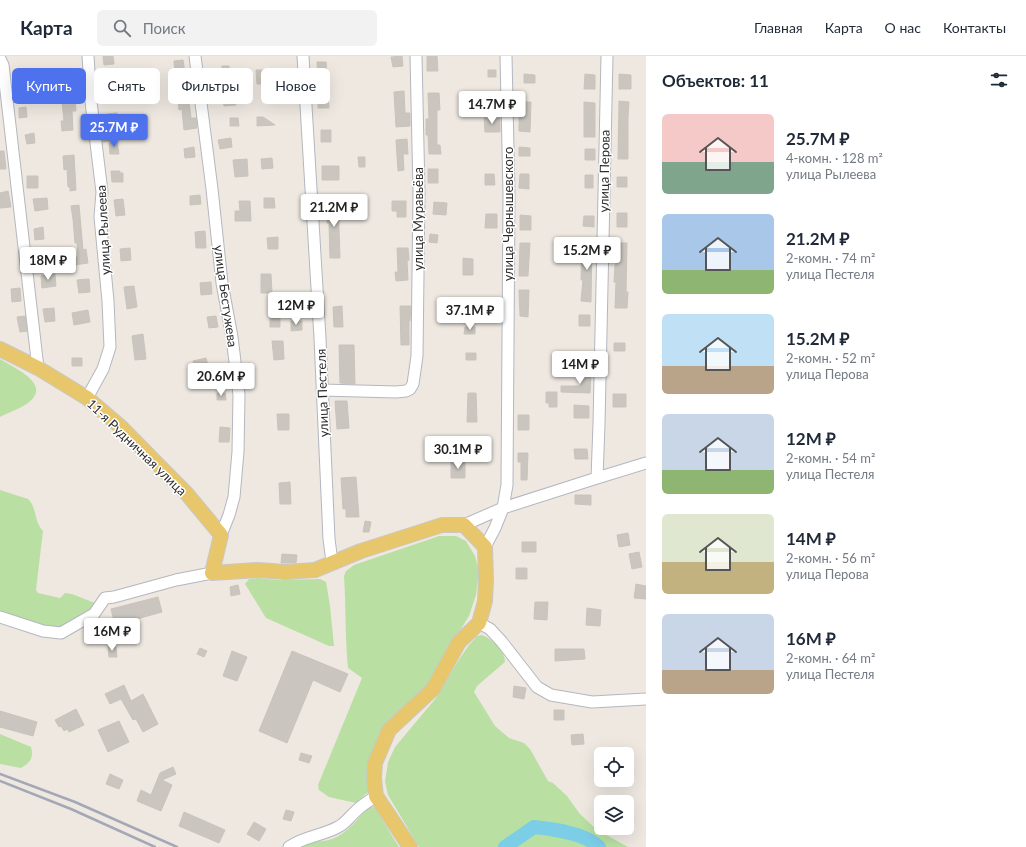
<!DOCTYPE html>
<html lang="ru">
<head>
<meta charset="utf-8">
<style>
  :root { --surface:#fff; --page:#f2f2f3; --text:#1f2937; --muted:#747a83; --line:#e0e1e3; --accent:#4e71ee }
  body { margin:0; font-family:Lato,sans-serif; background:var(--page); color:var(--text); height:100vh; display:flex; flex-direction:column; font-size:15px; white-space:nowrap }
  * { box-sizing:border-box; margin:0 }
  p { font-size:13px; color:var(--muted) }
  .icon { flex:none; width:22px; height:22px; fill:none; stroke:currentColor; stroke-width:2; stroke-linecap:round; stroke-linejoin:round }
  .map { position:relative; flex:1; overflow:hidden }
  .panel { display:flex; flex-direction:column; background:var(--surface); width:380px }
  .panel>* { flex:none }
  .top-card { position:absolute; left:12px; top:12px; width:380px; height:36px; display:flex; gap:8px }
  .controls { position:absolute; left:594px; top:691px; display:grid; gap:8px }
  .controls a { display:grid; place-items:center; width:40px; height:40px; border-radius:6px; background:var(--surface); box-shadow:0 4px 16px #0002; font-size:20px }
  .price { position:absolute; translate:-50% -34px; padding:0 9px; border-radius:4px; background:#fff; color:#222; font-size:13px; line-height:26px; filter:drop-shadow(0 1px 2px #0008) }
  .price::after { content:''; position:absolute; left:50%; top:24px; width:12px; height:9px; margin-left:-6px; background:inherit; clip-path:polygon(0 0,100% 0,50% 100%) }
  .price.on { background:var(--accent); color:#fff }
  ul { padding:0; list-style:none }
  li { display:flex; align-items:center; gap:12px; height:100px; padding:0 16px }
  li span { display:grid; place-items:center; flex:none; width:112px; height:80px; border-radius:6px; color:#555 }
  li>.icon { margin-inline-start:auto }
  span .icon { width:48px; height:48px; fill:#fffc; stroke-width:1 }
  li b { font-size:17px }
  h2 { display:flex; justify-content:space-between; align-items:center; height:48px; padding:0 16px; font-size:17px }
  .pill { padding:0 14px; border-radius:6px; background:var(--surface); box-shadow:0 4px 16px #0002; font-size:14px; line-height:36px }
  .pill.on { background:var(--accent); color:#fff }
  header { display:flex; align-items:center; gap:24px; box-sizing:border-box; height:56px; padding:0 20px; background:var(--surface); border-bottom:1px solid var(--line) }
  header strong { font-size:19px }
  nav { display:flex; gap:22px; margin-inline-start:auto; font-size:14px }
  .search { width:280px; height:36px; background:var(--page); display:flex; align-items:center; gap:10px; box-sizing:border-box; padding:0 14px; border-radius:6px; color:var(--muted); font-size:15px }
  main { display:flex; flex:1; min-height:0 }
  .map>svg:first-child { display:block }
</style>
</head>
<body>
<header>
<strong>Карта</strong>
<div class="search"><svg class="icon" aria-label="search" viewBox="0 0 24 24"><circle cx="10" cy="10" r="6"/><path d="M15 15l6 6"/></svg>Поиск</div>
<nav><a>Главная</a><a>Карта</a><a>О нас</a><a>Контакты</a></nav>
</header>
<main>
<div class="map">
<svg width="646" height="791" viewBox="0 0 646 791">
  <rect width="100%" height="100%" fill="#eee8e1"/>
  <path fill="#b9e0a2" d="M0 303C14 312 53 328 28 347 20 353 9 356 0 361Z
    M0 434 28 443C37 451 34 466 43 475L36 534 38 537 60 542 65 537 72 538 95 547 97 552 63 573C41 570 21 564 0 555Z
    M439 480H456L466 485 475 500 479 515 476 539 469 560 426 630 399 654 385 670 369 735 356 747 329 741 319 734 318 729 362 622 348 612C345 582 346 550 344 520L346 515 354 509Z
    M257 522 278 524 320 523 326 526 330 550 334 590H329L266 562 245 528 249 523Z
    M482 579C492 583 505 595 505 606L477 630 474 636 495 670 509 682 524 687 530 693 548 725 553 727 567 740 580 758 596 773 628 791H419L388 739 385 726 388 706 395 691 436 642 458 605 469 589 477 580Z
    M0 678 31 691C34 702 30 707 21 712L0 708Z
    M370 750 375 752 399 791H298C308 784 320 787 332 783 347 778 359 761 370 750Z"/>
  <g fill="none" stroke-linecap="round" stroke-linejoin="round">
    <path stroke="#7ccee7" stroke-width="14" d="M505 791 534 771C553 773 585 777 599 791"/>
  </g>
  <path fill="#cac6bf" stroke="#c9c4ba" d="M103 0H113L114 8 104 9Z
    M402 0 403 10 393 11 391 1Z
    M427 0H437L438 15H427Z
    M183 4 185 17 175 19 174 5Z
    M317 6H326L327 21 318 22Z
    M222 10H229L230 21H222Z
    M71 14V24L61 25V15Z
    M256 14H266V28H257Z
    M488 14H496V21H488Z
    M524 18 535 19V27H524Z
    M585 18 595 19V33H584Z
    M619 18 631 19V33H619Z
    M16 23H25L26 34 17 35Z
    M114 29 115 42 106 43 105 30Z
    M404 35 405 57H410V70L396 71 394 36Z
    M428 37H439L440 54H437V89H440L441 98H429L428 79H426V63H429Z
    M188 38 191 62H196L197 72 184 74 182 53 179 54 178 39Z
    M235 40 236 49 224 50 223 42Z
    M328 40 329 52H318V41Z
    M75 44 76 55H72L73 74 62 75 61 65H64L62 45Z
    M619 45 629 46 628 61V103H618Z
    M516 46H531L530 76 519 75V56H516Z
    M584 46 595 47V81H584Z
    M26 51 27 61 19 62V52Z
    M117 57 118 65 108 66 107 58Z
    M257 61H263L275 69 257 70Z
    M230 62H238L239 70H230Z
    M484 62H500V76H485Z
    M321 74H331V86H321Z
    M34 77 35 87 27 88 25 79Z
    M103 79H109L110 85 103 86Z
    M231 82 232 91 220 93 218 84Z
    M407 83 408 98H403L404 114 398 115 396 84Z
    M117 86 119 98H110L109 87Z
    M194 91 195 101 185 102 184 93Z
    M519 91 530 92V100H519Z
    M585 93H595V104H585Z
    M0 95H4L6 113H0Z
    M74 99 76 134 70 135V131H68L67 113 64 114 63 100Z
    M358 101H365V111H359Z
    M272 102 273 112 262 113 261 103Z
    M247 103 248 120 235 121 233 104Z
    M322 110H339V124H322Z
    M428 113H438V127H428Z
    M111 115H120V117H123V126H112Z
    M485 118H494L495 129H485Z
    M520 118H529V133L519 132Z
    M585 119H593V132H585Z
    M27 120H38V132H27Z
    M617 121H627V131H617Z
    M8 135 11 151 0 152V137Z
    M200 139 201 148 190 149V140Z
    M47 142 48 153 35 155 33 143Z
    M264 142H274L275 152H264Z
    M123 143 125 159 116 160 114 144Z
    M327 143H338L340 202H330L329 167H327Z
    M239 145H250L251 165H235V155H240Z
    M392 145H406V161H397V155H392Z
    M434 146 447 147 446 159 433 158Z
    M79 149 83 194 86 193 88 207 74 209 73 201H78L77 187H75L73 163 71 150Z
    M617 157H627V171H617Z
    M486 158H497V172H485Z
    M520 159 531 160V174H520Z
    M584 160H594V171L583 170Z
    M43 171 44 183 35 184 34 173Z
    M205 175 206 192H196L195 176Z
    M430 178 438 179 437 187 429 186Z
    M278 181V193H268L267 182Z
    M582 185 592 186 591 246 581 245 583 224H581Z
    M520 187H530L528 220H519Z
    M616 187H627L626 236H628L627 252H615L616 226H614L615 209H616Z
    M130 192 131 204 121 205 120 193Z
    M397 192H408L409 204 407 205 408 224 396 225 395 216H398Z
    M45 196 46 206 38 207 37 197Z
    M463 202 473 203V219H463Z
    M55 218 56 230 42 232 41 220Z
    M261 218H271L272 237H261Z
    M89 223 90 236 79 237 77 224Z
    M211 226 212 238 201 239 200 227Z
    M134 230 137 251 127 253 124 231Z
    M20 232 21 245 12 246 11 233Z
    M519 234H529L528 261 520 260Z
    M465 244H473V250H465Z
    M342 250 343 271H334L333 251Z
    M400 250H411L410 265H409V289H401Z
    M54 252 55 265 45 266 43 253Z
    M88 254 90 266 74 269 72 257Z
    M280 254V271H270V255Z
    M579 259H590V270H579Z
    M25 260 27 275 20 276 17 261Z
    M216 260 218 271 209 272 207 261Z
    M291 265H302V274L291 275Z
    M465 271H475V278H464Z
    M143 278 146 303 135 304 132 280Z
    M272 285H283L284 303 274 304Z
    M614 287H625V295H614Z
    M339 289H354L355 328 340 327Z
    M466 297H476V304H466Z
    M72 302H82V310H72Z
    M206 302 210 318 197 321 193 305Z
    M580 318H591L590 337 561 336V330H580Z
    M546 336H557V351H549V347H546Z
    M217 337H225L226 344H217Z
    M468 337H476L477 366H467Z
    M613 338H626V351H613Z
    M335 345H347L349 372 337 373Z
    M574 349 589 350V362H574Z
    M277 358H289V374H278Z
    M518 359H529V374H518Z
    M220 371 230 372 229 386H219Z
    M431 383H441V400H432Z
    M574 393H587L588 403H575Z
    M518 397H528L527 424H521V406H518Z
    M451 406H465V422H451Z
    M356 421 359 461H346V453H343L341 422Z
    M290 426 291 448H280L279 427Z
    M575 439H591V449L575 448Z
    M365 465 371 466 369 476H363Z
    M628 477 630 489 619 491 617 479Z
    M522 486H536V496H522Z
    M639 496 642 511 632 513 629 498Z
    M282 498 297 499 296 507H281Z
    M516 512H527V523H516Z
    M636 528 646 530V543L634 542Z
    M238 529 240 538 231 540 230 531Z
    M158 541 162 556 115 569 111 553Z
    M535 546H548L547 564 534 563Z
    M587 552 601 554 600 570 586 569Z
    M108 591H116L117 601H109Z
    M200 592 207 595 204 601 197 598Z
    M555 593H584L585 603 555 605Z
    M232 595 247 601 237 625 223 620Z
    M292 595 348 618 340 636 313 624 287 687 259 675Z
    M124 629 131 645 143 638 158 668 143 676 136 663 133 664 121 643 110 648 105 638Z
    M514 630 526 632 524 643 513 641Z
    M76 653 84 669 69 676 67 673 64 675 61 670 59 671 55 664Z
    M554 654H564V664H554Z
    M0 655 37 666 33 680 0 671Z
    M119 665 129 686 108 696 98 674Z
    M583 678 584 688 572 689 571 679Z
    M301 697 312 700 309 707 299 704Z
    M173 711 176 718 162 724 172 729 161 755 137 745 141 734 151 739 160 717Z
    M110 718 123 724 119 733 106 728Z
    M286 754 294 756 291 765 283 763Z
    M184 756 225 774 219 787 179 770Z
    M254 766 266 773 259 785 247 778Z"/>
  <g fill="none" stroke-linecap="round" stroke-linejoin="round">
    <defs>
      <path id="minor" d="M195 0 212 133 222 227 232 281 239 339 238 396 234 441 229 459 221 479
        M303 0 320 282 329 483 332 506
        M0 3 3 9 38 312
        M322 334 396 336 406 335 410 333 413 328 417 300 419 136 416 0
        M87 342 103 313 110 291 108 245 100 161 102 136 91 46 88 0
        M597 422 599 368 607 0
        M464 469 503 452 597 422 646 407
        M485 491 495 472 503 452 507 429 509 139 506 0
        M0 561 43 575 61 577 94 558 105 542 114 541 176 524 212 517
        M479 567 490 573 502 586 537 631 551 639 592 646 646 643
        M289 791C304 780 322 780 338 771 345 768 350 760 356 755 362 749 369 745 376 740"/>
      <path id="major" d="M0 293 38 312 87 342 121 371 187 438 221 479 212 517 258 514 285 516 315 514 361 495 442 469H464L485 491 486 524 485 545 479 567 459 586 433 633 389 674 375 707 374 722 376 740 410 791"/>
    </defs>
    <use href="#minor" stroke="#b4b7bf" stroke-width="13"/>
    <use href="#major" stroke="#c8c8c8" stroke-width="16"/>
    <use href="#minor" stroke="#fff" stroke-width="11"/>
    <use href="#major" stroke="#e8c76c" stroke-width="14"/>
    <path stroke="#a4a7b6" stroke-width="2.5" d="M0 718 75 746 177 791
      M0 725 71 753 155 791"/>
  </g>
  <g text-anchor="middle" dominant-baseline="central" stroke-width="3" stroke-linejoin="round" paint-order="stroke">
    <g font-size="13" fill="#2d2d2d" stroke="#fff">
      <text transform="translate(604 115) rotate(-89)">улица Перова</text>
      <text transform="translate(508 158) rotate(-90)">улица Чернышевского</text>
      <text transform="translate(418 163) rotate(-90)">улица Муравьёва</text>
      <text transform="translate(103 174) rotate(-93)">улица Рылеева</text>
      <text transform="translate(226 240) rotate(82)">улица Бестужева</text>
      <text transform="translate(322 337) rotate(-92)">улица Пестеля</text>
      <text transform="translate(137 391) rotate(44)">11-я Рудничная улица</text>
    </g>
  </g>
</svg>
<div class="controls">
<a><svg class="icon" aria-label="locate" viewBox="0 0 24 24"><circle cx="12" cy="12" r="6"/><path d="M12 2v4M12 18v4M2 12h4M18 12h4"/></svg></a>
<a><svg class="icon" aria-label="layers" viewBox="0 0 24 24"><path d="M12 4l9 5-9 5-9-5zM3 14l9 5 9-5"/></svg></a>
</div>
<b class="price" style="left:492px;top:69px">14.7M ₽</b>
<b class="price on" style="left:114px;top:92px">25.7M ₽</b>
<b class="price" style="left:334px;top:172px">21.2M ₽</b>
<b class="price" style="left:587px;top:215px">15.2M ₽</b>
<b class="price" style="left:48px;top:225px">18M ₽</b>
<b class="price" style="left:296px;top:270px">12M ₽</b>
<b class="price" style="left:470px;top:275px">37.1M ₽</b>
<b class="price" style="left:580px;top:329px">14M ₽</b>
<b class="price" style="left:221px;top:341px">20.6M ₽</b>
<b class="price" style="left:458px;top:414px">30.1M ₽</b>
<b class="price" style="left:112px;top:596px">16M ₽</b>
<div class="top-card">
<a class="pill on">Купить</a>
<a class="pill">Снять</a>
<a class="pill">Фильтры</a>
<a class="pill">Новое</a>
</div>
</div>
<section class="panel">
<h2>Объектов: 11<svg class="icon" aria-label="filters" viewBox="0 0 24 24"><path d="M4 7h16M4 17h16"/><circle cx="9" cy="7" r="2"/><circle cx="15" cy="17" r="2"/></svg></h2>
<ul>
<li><span style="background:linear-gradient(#f6c9c9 60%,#7fa58c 0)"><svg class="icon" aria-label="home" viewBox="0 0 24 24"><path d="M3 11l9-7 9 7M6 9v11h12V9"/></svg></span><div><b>25.7M ₽</b><p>4-комн. · 128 m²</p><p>улица Рылеева</p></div></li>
<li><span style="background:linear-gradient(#a9c7e8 70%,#8fb573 0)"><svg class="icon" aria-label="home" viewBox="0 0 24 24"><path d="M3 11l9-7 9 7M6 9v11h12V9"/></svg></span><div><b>21.2M ₽</b><p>2-комн. · 74 m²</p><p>улица Пестеля</p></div></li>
<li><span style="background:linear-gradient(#bfe0f5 65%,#b9a48a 0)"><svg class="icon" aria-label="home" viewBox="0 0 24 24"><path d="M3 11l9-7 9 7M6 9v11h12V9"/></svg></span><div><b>15.2M ₽</b><p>2-комн. · 52 m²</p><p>улица Перова</p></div></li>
<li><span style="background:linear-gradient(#c9d6e8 70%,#8fb573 0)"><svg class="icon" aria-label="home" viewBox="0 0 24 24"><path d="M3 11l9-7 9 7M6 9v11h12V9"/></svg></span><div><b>12M ₽</b><p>2-комн. · 54 m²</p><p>улица Пестеля</p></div></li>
<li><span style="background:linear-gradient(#dfe7d0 60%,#c2b280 0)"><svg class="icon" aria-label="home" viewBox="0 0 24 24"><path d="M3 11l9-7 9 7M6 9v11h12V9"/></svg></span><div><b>14M ₽</b><p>2-комн. · 56 m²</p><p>улица Перова</p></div></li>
<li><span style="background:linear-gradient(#c9d6e8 70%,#b9a48a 0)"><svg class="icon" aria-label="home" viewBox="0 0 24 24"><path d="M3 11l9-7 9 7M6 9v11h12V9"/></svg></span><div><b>16M ₽</b><p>2-комн. · 64 m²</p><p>улица Пестеля</p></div></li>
</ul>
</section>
</main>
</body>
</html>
